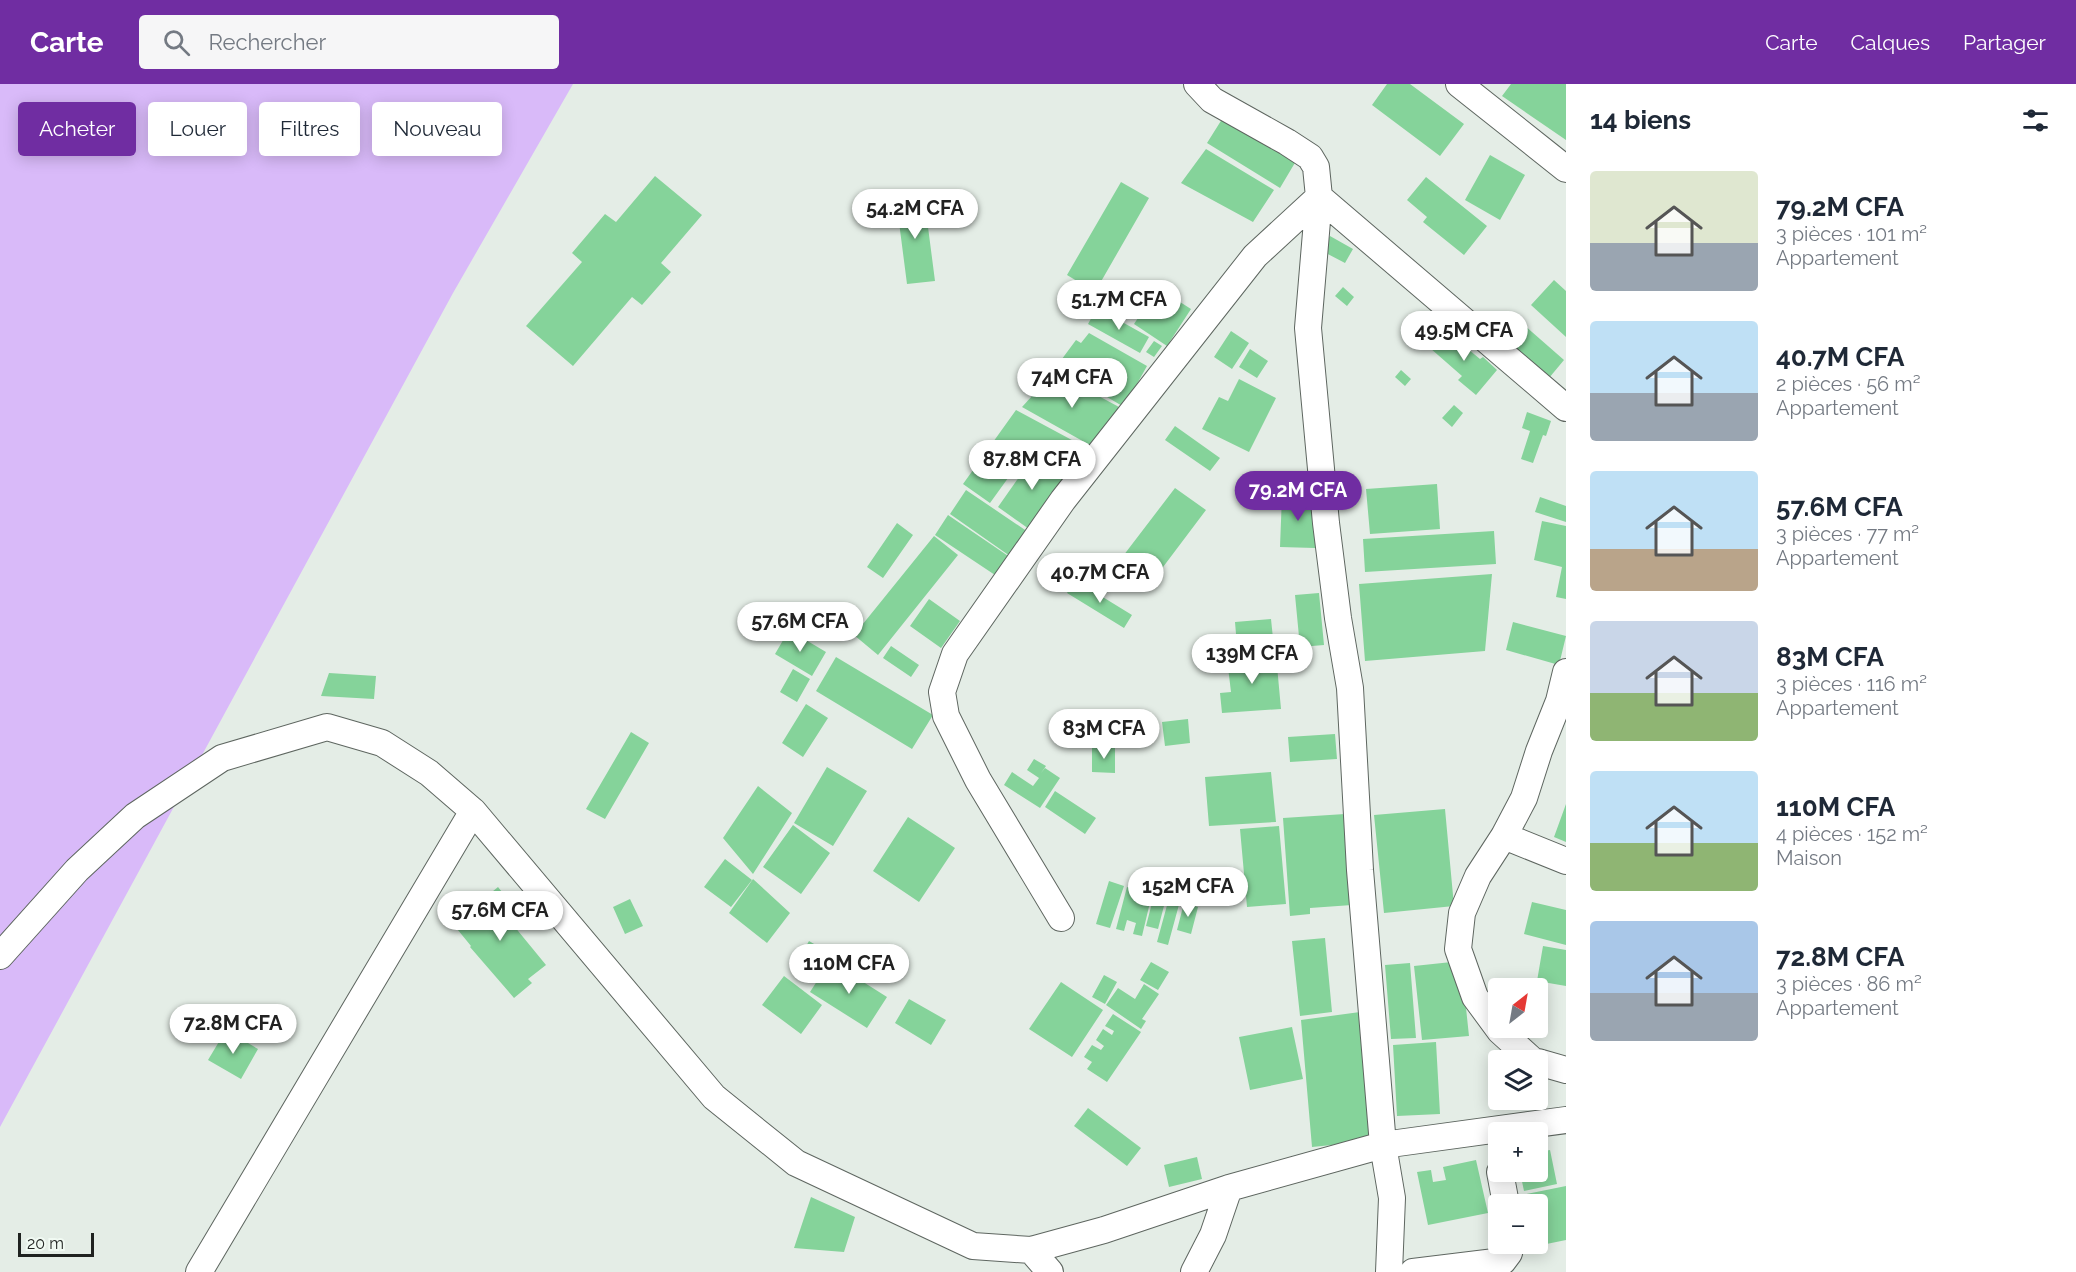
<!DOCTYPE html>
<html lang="fr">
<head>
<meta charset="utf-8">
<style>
  :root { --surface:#fff; --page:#f6f6f7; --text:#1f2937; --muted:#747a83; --accent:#702da2 }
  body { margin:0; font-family:Raleway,sans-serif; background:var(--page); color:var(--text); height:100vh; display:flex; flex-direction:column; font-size:22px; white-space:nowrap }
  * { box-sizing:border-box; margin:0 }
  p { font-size:20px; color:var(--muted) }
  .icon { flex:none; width:33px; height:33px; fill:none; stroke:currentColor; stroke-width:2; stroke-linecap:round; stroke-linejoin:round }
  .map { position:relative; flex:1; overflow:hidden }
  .details { display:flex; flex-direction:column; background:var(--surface); width:510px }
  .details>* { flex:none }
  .top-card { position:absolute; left:18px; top:18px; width:570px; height:54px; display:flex; gap:12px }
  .needle { width:39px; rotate:31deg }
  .buttons { position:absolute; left:1488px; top:894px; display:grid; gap:12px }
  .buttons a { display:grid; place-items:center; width:60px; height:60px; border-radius:6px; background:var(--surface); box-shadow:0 3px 15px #0003; font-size:30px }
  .scale { position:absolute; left:18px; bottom:15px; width:76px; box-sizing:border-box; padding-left:6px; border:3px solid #1f2220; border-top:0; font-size:16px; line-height:21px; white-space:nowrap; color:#1f2220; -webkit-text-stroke:4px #f1faf3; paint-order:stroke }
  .price { position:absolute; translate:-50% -51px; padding:0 14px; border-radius:21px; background:#fff; color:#222; font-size:20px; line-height:39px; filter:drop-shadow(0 2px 3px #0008) }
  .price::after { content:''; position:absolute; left:50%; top:36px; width:18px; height:14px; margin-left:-9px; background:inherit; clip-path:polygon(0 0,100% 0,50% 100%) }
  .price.current { background:var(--accent); color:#fff }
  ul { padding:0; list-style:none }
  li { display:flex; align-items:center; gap:18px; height:150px; padding:0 24px }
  li span { display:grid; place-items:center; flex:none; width:168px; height:120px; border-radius:6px; color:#555 }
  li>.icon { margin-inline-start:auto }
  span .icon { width:72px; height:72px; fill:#fffc; stroke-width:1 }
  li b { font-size:26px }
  h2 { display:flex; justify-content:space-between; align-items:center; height:72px; padding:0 24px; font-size:26px }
  .chip { padding:0 21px; border-radius:6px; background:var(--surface); box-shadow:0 3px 15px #0003; font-size:21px; line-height:54px }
  .chip.current { background:var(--accent); color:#fff }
  header { display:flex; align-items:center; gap:36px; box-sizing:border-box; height:84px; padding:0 30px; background:var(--accent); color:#fff }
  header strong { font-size:28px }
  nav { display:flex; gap:33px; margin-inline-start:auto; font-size:21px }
  .search { width:420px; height:54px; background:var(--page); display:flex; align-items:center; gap:15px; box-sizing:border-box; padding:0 21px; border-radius:6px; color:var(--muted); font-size:22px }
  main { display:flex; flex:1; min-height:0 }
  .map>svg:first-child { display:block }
</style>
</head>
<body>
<header>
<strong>Carte</strong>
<div class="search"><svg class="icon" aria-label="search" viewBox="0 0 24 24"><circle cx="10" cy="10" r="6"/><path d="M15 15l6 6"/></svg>Rechercher</div>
<nav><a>Carte</a><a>Calques</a><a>Partager</a></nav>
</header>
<main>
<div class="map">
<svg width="1566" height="1188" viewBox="0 0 1566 1188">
  <rect width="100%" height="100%" fill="#e4ede6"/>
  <path fill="#d9baf9" d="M0 0H573L453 209 0 1043Z"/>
  <path fill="#85d39a" d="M1387 0H1410L1464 40 1440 72 1372 21Z
    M1511 0H1566V56L1502 12Z
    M1224 32 1296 77 1280 104 1207 59Z
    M1206 65 1274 106 1253 138 1181 99Z
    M1490 71 1525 91 1500 136 1465 116Z
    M655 92 702 131 661 179 671 188 642 221 632 213 573 282 526 242 582 178 572 169 605 130 616 138Z
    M1426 93 1487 142 1464 171 1423 138 1427 133 1407 116Z
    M1121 98 1149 114 1095 208 1067 191Z
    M924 112 935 197 907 200 896 115Z
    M1330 152 1353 165 1345 179 1322 167Z
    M1554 196 1566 207V253L1531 221Z
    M1343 203 1354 213 1347 222 1335 212Z
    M1158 204 1191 225 1167 262 1134 240Z
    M1097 224 1149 253 1140 269 1088 240Z
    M1438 233 1445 239 1434 253 1426 247Z
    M1523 240 1564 276 1549 294 1508 258Z
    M1445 246 1480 275 1483 273 1497 286 1476 311 1458 296 1462 292 1430 264Z
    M1231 247 1249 259 1232 285 1214 273Z
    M1089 249 1147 282 1124 323 1056 283 1076 256 1081 259Z
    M1154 257 1162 262 1154 273 1146 268Z
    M1250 265 1268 277 1257 294 1239 283Z
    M1401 286 1411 295 1405 302 1395 293Z
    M1054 288 1119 323 1095 364 1022 323Z
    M1239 295 1276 314 1249 368 1202 345 1219 313 1228 317Z
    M1454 321 1463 329 1452 343 1442 334Z
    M1016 326 1083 362 1070 382 1032 361 990 419 963 400Z
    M1527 328 1551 337 1546 352 1543 351 1533 379 1521 375 1530 347 1522 344Z
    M1175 342 1220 374 1210 387 1165 356Z
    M1036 369 1067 391 1029 445 998 423Z
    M1437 400 1440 445 1370 450 1366 405Z
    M1175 404 1206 426 1151 499 1120 476Z
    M966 406 1034 452 1017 477 950 430Z
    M1282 411 1317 413 1315 464 1280 463Z
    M1540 413 1566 422V438L1535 428Z
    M948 431 1017 478 1004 497 935 451Z
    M1542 437 1566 442V515L1556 513 1562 483 1534 476Z
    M897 439 913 451 883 494 867 483Z
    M1494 447 1496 480 1365 488 1363 455Z
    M934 452 958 471 878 571 854 551Z
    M1492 490 1485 567 1365 577 1359 500Z
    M1075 496 1132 531 1124 544 1067 509Z
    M1319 509 1324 561 1300 563 1295 511Z
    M929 515 960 537 941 564 910 542Z
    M1271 535 1274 564 1248 566V560L1237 562 1235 538Z
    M1513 538 1566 552 1559 581 1506 566Z
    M789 546 826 568 812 592 775 570Z
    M891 562 919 581 911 593 883 574Z
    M1276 571 1281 625 1222 629 1220 609 1231 608 1227 575Z
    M836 573 933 631 912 665 816 607Z
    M793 585 810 595 797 618 780 608Z
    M329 589 376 592 374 615 321 612Z
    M806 620 828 634 803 673 782 659Z
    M1188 635 1190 659 1165 662 1162 638Z
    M1078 640 1100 653 1095 661 1073 649Z
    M631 648 649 659 605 735 586 725Z
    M1335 650 1337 675 1290 678 1288 653Z
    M1092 663H1115V689L1092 688Z
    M1034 675 1046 682 1041 689 1045 684 1060 694 1040 724 1004 701 1012 688 1033 702 1039 694 1027 686Z
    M827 683 867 707 833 762 794 739Z
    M1271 688 1276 738 1209 742 1205 693Z
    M758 702 792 729 753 790 723 754Z
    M1055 707 1096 734 1085 750 1045 723Z
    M1566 720V758L1554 753Z
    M1445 725 1454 822 1384 829 1374 731Z
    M1345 730 1352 821 1310 824V830L1290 832 1283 734Z
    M908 733 955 764 919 818 873 787Z
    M793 741 830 769 801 810 763 783Z
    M1279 742 1286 820 1247 823 1240 745Z
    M725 775 752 796 731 823 704 803Z
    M753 795 790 829 767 859 729 829Z
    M1109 797 1124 802 1110 844 1096 840Z
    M498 803 523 834 514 842 546 881 528 895 532 899 514 914 470 863 471 862 453 840Z
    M1127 803 1152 810 1142 852 1133 850 1136 839 1127 836 1124 847 1116 845Z
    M1154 811 1166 814 1158 845 1146 842Z
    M1169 814 1180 817 1168 861 1157 858Z
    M630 815 643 842 625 850 613 823Z
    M1532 818 1566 826V861L1524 850Z
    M1184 819 1198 823 1191 850 1177 846Z
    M1325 854 1332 928 1300 932 1292 857Z
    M809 857 831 870 818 892 796 880Z
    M1543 862 1566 866V902L1537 897Z
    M830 877 887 913 867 944 810 908Z
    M1461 877 1469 952 1422 956 1414 882Z
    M1151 878 1169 888 1158 906 1140 896Z
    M1410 879 1416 954 1391 955 1385 881Z
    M1104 891 1117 898 1105 920 1092 913Z
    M784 892 822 921 801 950 762 921Z
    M1061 898 1103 926 1072 973 1029 945Z
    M1144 900 1159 910 1142 935 1146 937 1141 945 1106 921 1118 904 1135 915Z
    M909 915 946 936 931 961 895 939Z
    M1360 928 1372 1057 1312 1063 1301 936Z
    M1113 930 1141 948 1107 998 1087 985 1092 978 1084 973 1092 961 1101 966 1104 962 1096 956 1103 945 1112 951 1114 947 1105 942Z
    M1292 943 1303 995 1250 1006 1239 953Z
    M226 946 258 965 241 995 208 976Z
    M1436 958 1440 1030 1397 1032 1393 961Z
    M1088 1024 1141 1064 1127 1082 1074 1042Z
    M1550 1066 1557 1100 1524 1107 1520 1088H1538V1068Z
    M1197 1073 1202 1095 1169 1103 1164 1081Z
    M1476 1076 1488 1129 1428 1141 1417 1088 1431 1086 1433 1098 1446 1096 1443 1083Z
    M1566 1102V1156L1527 1164 1526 1160H1538V1120H1518L1516 1112Z
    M811 1113 855 1133 844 1168 794 1164Z"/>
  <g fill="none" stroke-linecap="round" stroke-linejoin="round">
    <defs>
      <path id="minor" d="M1197 0 1212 16 1287 58 1310 73 1316 83 1319 113 1308 244 1326 439 1338 534 1350 604 1360 786 1383 1061 1392 1114 1389 1188
        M1459 0 1566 85
        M1319 113 1566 324
        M1504 752 1566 777
        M1061 834 978 696 946 632 942 608 955 570 1063 416 1255 172 1319 113
        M0 872 77 786 135 732 222 674 327 643 382 659 429 689 473 727 714 1013 796 1079 973 1162 1031 1166 1104 1146 1229 1104 1383 1061 1566 1036
        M1532 976 1500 947 1475 913 1458 865 1462 829 1478 792 1504 752 1524 714 1539 667 1559 617 1566 588
        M1538 978 1566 986
        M1500 1088 1506 1120
        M1031 1166 1050 1188
        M199 1188 473 727
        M1194 1188 1213 1151 1229 1104
        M1413 1188 1503 1177 1509 1169 1511 1160"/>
    </defs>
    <use href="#minor" stroke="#5e6660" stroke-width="28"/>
    <use href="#minor" stroke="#fff" stroke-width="26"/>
  </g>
</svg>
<div class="buttons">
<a><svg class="needle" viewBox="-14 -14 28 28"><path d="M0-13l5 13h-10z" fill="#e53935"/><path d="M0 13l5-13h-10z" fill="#747a83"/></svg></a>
<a><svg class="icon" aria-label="layers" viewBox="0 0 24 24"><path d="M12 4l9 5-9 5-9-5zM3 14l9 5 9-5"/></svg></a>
<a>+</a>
<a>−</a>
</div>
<div class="scale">20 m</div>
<b class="price" style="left:915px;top:156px">54.2M CFA</b>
<b class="price" style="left:1119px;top:247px">51.7M CFA</b>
<b class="price" style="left:1464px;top:278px">49.5M CFA</b>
<b class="price" style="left:1072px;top:325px">74M CFA</b>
<b class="price" style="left:1032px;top:407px">87.8M CFA</b>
<b class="price current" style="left:1298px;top:438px">79.2M CFA</b>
<b class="price" style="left:1100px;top:520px">40.7M CFA</b>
<b class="price" style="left:800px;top:569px">57.6M CFA</b>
<b class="price" style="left:1252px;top:601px">139M CFA</b>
<b class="price" style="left:1104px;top:676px">83M CFA</b>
<b class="price" style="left:1188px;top:834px">152M CFA</b>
<b class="price" style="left:500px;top:858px">57.6M CFA</b>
<b class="price" style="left:849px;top:911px">110M CFA</b>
<b class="price" style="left:233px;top:971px">72.8M CFA</b>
<div class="top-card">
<a class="chip current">Acheter</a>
<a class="chip">Louer</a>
<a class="chip">Filtres</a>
<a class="chip">Nouveau</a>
</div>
</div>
<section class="details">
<h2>14 biens<svg class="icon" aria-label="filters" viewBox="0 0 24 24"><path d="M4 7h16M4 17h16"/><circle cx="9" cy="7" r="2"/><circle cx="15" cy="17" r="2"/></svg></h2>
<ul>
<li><span style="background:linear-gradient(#dfe7d0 60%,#9aa5b1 0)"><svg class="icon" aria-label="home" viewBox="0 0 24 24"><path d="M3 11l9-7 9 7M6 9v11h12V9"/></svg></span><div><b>79.2M CFA</b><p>3 pièces · 101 m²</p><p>Appartement</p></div></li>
<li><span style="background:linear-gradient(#bfe0f5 60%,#9aa5b1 0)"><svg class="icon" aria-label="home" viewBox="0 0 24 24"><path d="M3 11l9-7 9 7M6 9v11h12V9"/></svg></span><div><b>40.7M CFA</b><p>2 pièces · 56 m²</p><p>Appartement</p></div></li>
<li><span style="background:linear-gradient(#bfe0f5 65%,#b9a48a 0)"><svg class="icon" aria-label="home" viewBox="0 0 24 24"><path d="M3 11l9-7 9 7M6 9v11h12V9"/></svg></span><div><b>57.6M CFA</b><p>3 pièces · 77 m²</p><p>Appartement</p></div></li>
<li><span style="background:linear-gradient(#c9d6e8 60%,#8fb573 0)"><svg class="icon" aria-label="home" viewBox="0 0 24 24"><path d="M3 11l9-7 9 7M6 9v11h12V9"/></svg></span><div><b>83M CFA</b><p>3 pièces · 116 m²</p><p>Appartement</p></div></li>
<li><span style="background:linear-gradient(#bfe0f5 60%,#8fb573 0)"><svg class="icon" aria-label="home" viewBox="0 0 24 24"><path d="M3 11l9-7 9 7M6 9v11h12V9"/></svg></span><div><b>110M CFA</b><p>4 pièces · 152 m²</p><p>Maison</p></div></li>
<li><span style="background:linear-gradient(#a9c7e8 60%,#9aa5b1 0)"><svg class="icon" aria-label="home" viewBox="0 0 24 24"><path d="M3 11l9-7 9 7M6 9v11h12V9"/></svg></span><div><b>72.8M CFA</b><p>3 pièces · 86 m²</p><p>Appartement</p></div></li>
</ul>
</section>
</main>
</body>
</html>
